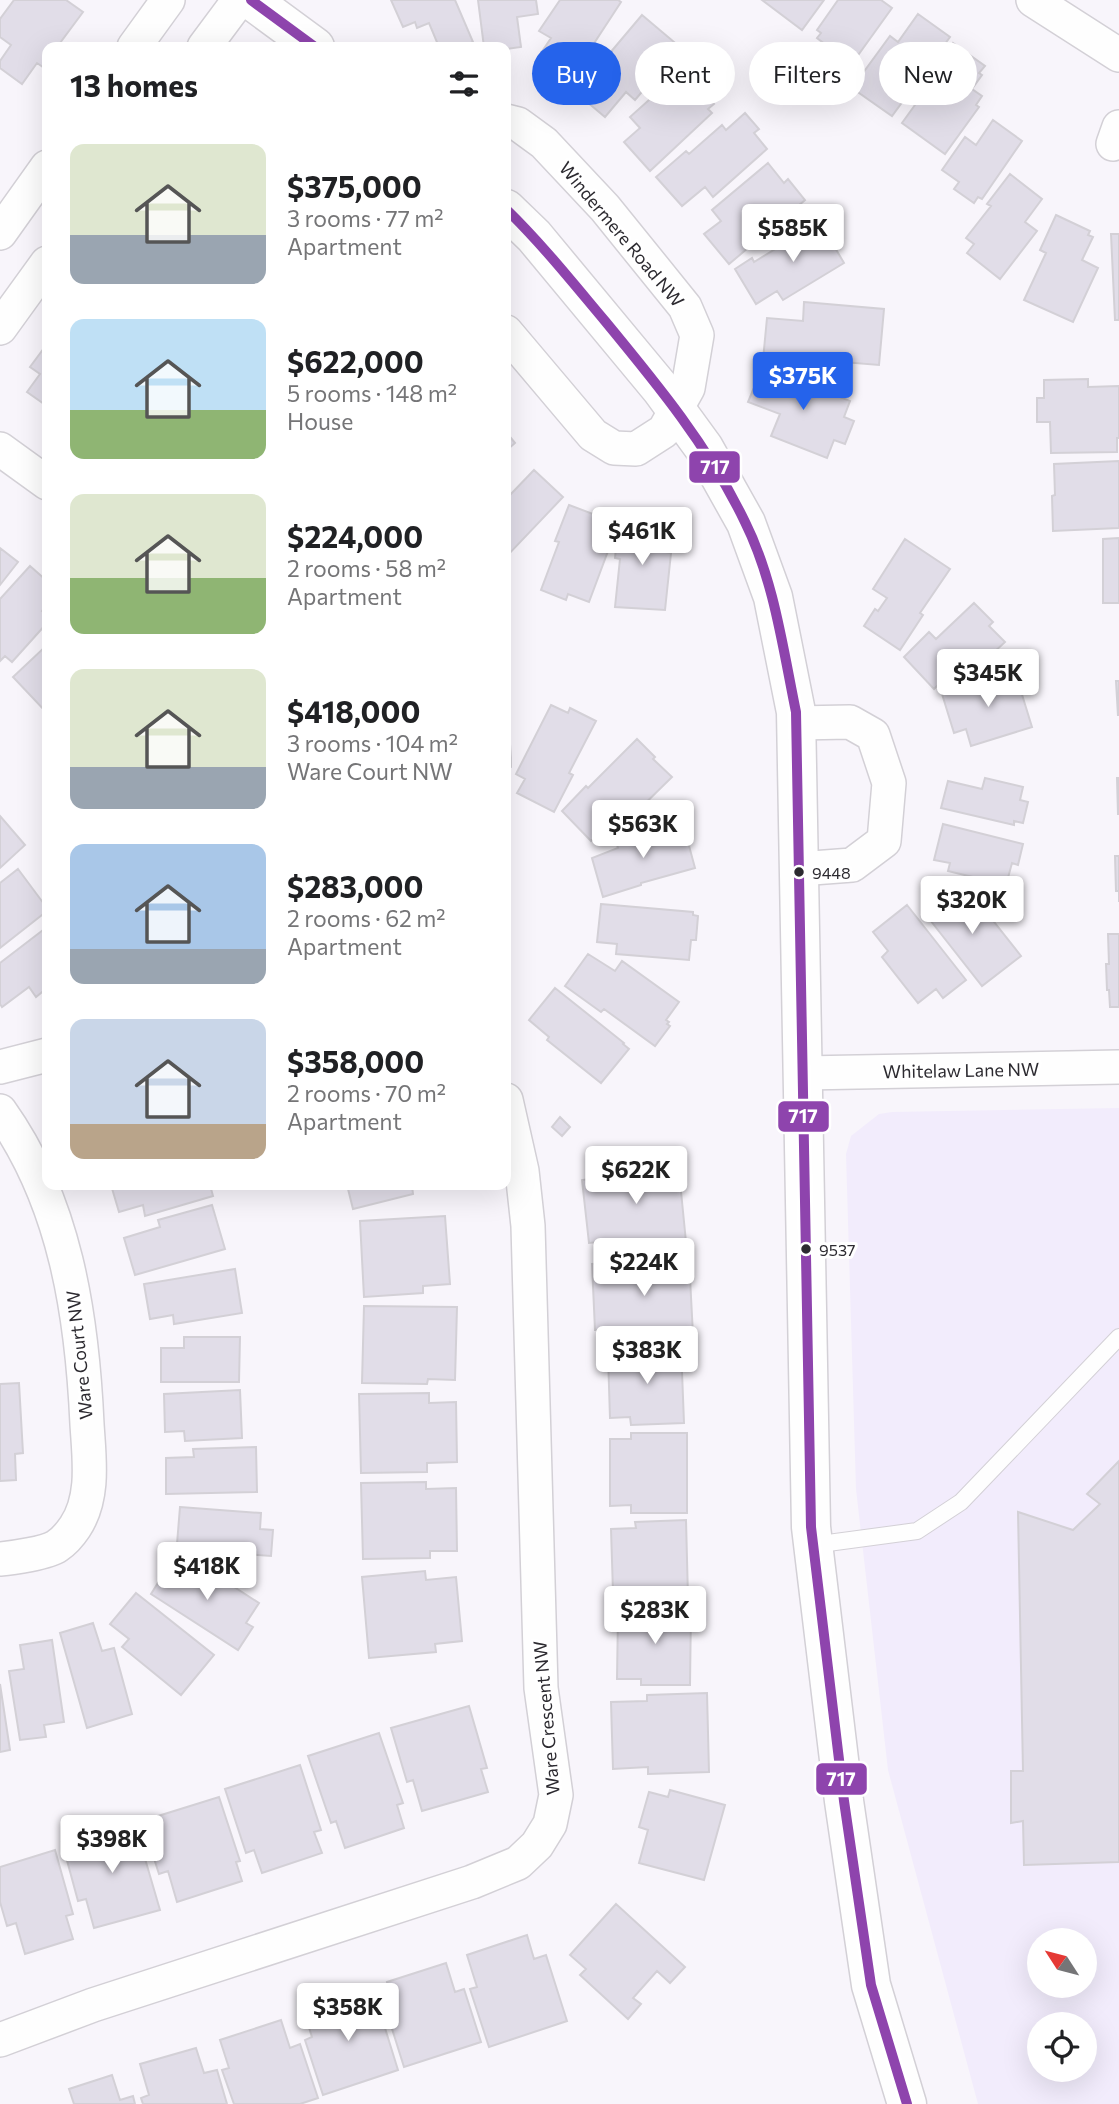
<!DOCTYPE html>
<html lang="en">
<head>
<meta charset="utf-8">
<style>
  :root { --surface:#fff; --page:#f2f2f2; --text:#202124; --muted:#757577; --accent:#2563eb }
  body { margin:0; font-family:Commissioner,sans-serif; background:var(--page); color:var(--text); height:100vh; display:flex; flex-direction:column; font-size:26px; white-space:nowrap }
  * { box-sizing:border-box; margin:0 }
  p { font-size:23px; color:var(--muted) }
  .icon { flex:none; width:38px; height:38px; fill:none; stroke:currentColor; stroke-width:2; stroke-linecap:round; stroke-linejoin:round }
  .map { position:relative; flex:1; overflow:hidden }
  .side { position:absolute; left:42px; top:42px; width:469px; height:1148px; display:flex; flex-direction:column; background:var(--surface); border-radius:14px; box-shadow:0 7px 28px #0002 }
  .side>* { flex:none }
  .guide { position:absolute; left:532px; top:42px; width:481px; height:63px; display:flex; gap:14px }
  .needle { width:46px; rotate:306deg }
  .buttons { position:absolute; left:1027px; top:1928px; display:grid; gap:14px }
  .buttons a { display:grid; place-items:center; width:70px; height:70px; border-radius:50%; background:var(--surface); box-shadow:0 7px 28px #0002; font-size:35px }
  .price { position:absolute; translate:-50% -60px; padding:0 16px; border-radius:7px; background:#fff; color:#222; font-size:23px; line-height:46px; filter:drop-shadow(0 2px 4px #0008) }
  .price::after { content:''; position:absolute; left:50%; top:42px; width:21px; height:16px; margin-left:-10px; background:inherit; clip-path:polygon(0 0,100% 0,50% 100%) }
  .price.selected { background:var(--accent); color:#fff }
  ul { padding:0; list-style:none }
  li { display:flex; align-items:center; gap:21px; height:175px; padding:0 28px }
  li span { display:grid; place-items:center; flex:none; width:196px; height:140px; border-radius:14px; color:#555 }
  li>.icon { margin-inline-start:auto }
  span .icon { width:84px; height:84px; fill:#fffc; stroke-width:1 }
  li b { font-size:30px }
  h2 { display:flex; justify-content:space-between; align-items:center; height:84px; padding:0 28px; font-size:30px }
  .tag { padding:0 24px; border-radius:32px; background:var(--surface); box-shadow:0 7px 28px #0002; font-size:24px; line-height:63px }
  .tag.selected { background:var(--accent); color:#fff }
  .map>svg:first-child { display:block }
</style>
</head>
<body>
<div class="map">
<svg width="1119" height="2104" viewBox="0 0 1119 2104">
  <rect width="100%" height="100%" fill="#f8f5fb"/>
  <path fill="#f2ecfc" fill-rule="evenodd" d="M1119 1108V2104H978L888 1770 856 1489 846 1154 851 1136 879 1114 892 1112ZM1040 1941H1085V1986H1040ZM1040 2025H1085V2070H1040Z"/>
  <path fill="#e1dde8" stroke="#d3d0d6" stroke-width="2" d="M14 0H66L83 12 57 47H47V61L43 67 37 63 22 84 0 68V61L11 45 0 37V19Z
    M391 0H455L473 42 461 47H439L429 23 417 28 415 22 403 27Z
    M478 0H536L538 14 517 17 521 47 506 49V47H484Z
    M560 0H618L621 2 591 48 594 50 572 83 537 59 551 38 539 31Z
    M762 0H824L802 30Z
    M838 0H881L892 8 856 58 839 45 834 51 817 38 821 33 817 30Z
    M918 14 950 37 892 116 852 88 890 36 898 42Z
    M642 15 680 47 635 100 626 92 605 117 574 91 597 64 599 66Z
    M953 43 985 66 979 73 982 75 972 89 982 96 976 105 979 107 945 154 902 123 933 80 929 77Z
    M678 74 692 90 697 85 714 104 708 109 712 113 650 171 624 142 640 128 630 117Z
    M745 113 759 129 754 133 767 149 713 197 705 187 682 206 656 177 686 151 689 154 722 125 726 130Z
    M993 120 1022 141 982 199 978 197 974 203 954 189 959 182 942 170 965 137 976 145Z
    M768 163 784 183 788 179 805 200 729 264 704 234 721 221 712 210Z
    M1010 174 1042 199 1025 222 1037 231 1000 279 967 253 974 244 966 238 991 206 987 204Z
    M1056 215 1090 231 1088 235 1093 237 1082 260 1098 268 1073 322 1024 300 1046 253 1040 250Z
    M826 218 841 241 834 246 844 263 783 300 777 291 756 304 735 269 752 258 754 262Z
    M1111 234H1119V320H1115Z
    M804 302 884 309 879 365 806 359V365L763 360 767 318 803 321Z
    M47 344V406L27 392 40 374 30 367Z
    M763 366 850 401 844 417 854 421 845 444 834 440 827 458 771 436 780 414 748 402Z
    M1088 379V387L1119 386V438H1117V452L1051 453 1050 422H1037V398H1044V380Z
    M506 432 515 443 506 451Z
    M1119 461V528L1053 531 1052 496 1055 495 1054 464Z
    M534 470 563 497 506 557V493L509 496Z
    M569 505 609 520 598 547 608 551 589 602 568 594 566 600 541 590 559 542 555 541Z
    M619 520 660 524V531H662L660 551 671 553 665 610 615 607 620 559 615 558Z
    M1119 538V603H1103V539Z
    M905 539 950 569 920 613 923 615 900 650 864 626 875 609 878 611 887 598 873 589Z
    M0 548 18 562 0 585Z
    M30 566 47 581V604L42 611 47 615V623L12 662 5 656 0 661V599Z
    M974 603 993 622 989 626 1005 642 965 679 957 671 942 685 940 683 934 689 904 657 929 632 936 639Z
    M47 645V713L13 677Z
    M1015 672 1032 727 971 746 966 729 954 733 942 694Z
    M1116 681H1119L1118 716Z
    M506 702H507L511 758V767L506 768Z
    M551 705 568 713 570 708 596 721 569 773 573 775 554 812 517 793 525 779 516 774Z
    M637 739 655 757 653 759 672 777 622 826 614 818 591 841 562 811 586 786 588 788Z
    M985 778 1023 787 1020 800 1028 802 1023 823 1014 821V825L941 808 948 781 982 789Z
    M1117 778H1119V814H1118Z
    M0 816 25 845 0 868Z
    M677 823 683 844 688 842 695 868 641 883V885L603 897 592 858 618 848 616 841 623 838Z
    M943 824 1023 844 1018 865 1012 863 1006 885 948 871 950 863 934 860Z
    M1115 856H1119V902V891H1116Z
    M18 869 47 908V911L0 948V883Z
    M951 888 965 906 975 898 1021 956 982 986 923 911Z
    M601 904 693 912V915L698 916 696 940H691L689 960 616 954 617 944 597 942Z
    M907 905 966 980 943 998 936 989 918 1003 882 957 888 951 873 932Z
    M47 927V988L36 997 29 987 2 1007 0 1004V963Z
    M1108 934H1119V1007H1110L1109 990H1107L1106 964H1109Z
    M588 954 615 971 622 961 679 1002 666 1020 669 1022 667 1024 670 1026 655 1046 604 1009 601 1012 565 986Z
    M555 988 624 1043 623 1044 629 1049 601 1083 547 1040 549 1037 529 1020Z
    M560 1117 570 1127 562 1136 552 1127Z
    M678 1161 686 1242 626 1248 625 1239 589 1243 582 1180 612 1176 611 1169Z
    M111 1185H210L213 1196 145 1216 143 1205 119 1212Z
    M347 1185H418L412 1186 413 1194 353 1209Z
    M212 1205 225 1249 135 1275 124 1238 160 1227 158 1220Z
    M445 1216 450 1284 423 1286V1293L364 1297 360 1221Z
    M689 1259 693 1335 628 1338 627 1329 595 1330 592 1264Z
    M235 1269 242 1313 174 1324 173 1315 150 1319 144 1284Z
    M364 1306 457 1307 455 1380 428 1379 427 1384 362 1383Z
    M184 1337H240L239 1382H161V1348H184Z
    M681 1346 684 1423 631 1425 630 1417 610 1418 608 1355 634 1354 633 1348Z
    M19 1383 23 1453 15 1454 16 1480 0 1481V1384Z
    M240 1390 242 1438 185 1441 184 1431 165 1432 164 1394Z
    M429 1393V1403L456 1402 457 1462 427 1463V1472L361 1473 359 1394Z
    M631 1433H687V1513H631V1505L610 1506V1439H631Z
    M256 1447 257 1492 166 1494V1458L194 1457 193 1449Z
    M1119 1461V1862L1024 1865 1023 1821 1011 1823V1771H1023L1018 1512 1073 1530 1100 1504 1087 1494Z
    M426 1482V1489L456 1488 457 1551H430V1558L363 1559 361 1483Z
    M180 1507 261 1513 260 1529 273 1530 271 1556 200 1551V1546L177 1544Z
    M686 1520 688 1598 634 1599 633 1592H613L611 1529 636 1528 635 1522Z
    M173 1559 195 1573 200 1565 259 1603 246 1623 253 1627 238 1650 151 1594Z
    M425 1571 426 1580 456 1577 462 1641 435 1644 436 1652 369 1658 362 1577Z
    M136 1593 214 1655 181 1695 122 1647 129 1639 110 1624Z
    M640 1608H691L690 1685H641V1679H617L618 1614H640Z
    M93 1623 102 1651 114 1648 132 1714 87 1728 60 1633Z
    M52 1640 64 1722 44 1725 46 1737 20 1740 9 1671 24 1669 20 1645Z
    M0 1684 10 1750 0 1752Z
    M707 1693 709 1772 648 1774V1767L613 1769 611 1702 647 1701V1695Z
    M469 1706 487 1768 481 1769 488 1792 422 1811 413 1780 407 1782 391 1728Z
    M379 1733 403 1803 397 1805 404 1828 345 1848 336 1821 331 1823 308 1756Z
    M300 1765 321 1830 314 1832 322 1853 262 1873 254 1850 246 1853 225 1789Z
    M670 1790 725 1805 704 1880 639 1863 648 1830 639 1827 649 1792 668 1797Z
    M219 1797 240 1861 236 1862 242 1881 177 1902 168 1871 159 1874 142 1821Z
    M134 1821 160 1910 94 1928 86 1899 78 1901 62 1842Z
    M55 1850 73 1914 66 1916 73 1939 25 1954 16 1923 7 1926 0 1902V1867Z
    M616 1904 685 1967 670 1983 657 1971 633 1998 641 2004 628 2019 580 1975 586 1969 570 1955Z
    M527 1935 534 1959 546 1955 567 2021 489 2047 470 1989 477 1987 467 1955Z
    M446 1963 455 1992 464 1989 481 2042 404 2067 388 2016 397 2013 387 1982Z
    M362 1989 371 2014 380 2012 398 2070 323 2095 305 2040 312 2037 303 2009Z
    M281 2020 290 2048 300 2044 318 2098 300 2104H234L222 2070 229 2068 220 2040Z
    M196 2048 204 2073 217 2070 227 2104H143L141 2098 149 2095 140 2064Z
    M112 2075 120 2100 133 2096 135 2104H74L69 2089Z"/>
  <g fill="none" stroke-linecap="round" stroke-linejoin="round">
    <defs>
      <path id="lane" d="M813 1545 917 1531 961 1502 1119 1337"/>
      <path id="street" d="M1033 0 1119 55
        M134 47 168 0
        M204 47 239 0
        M506 121 518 124 544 143 605 208 685 307 697 335 688 388 664 431 636 449 614 448 593 435 506 332
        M1113 144 1119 127
        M0 233 47 167
        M0 328 47 263
        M0 449 47 483
        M796 723 850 722 873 735 889 783 884 841 852 865 799 869
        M0 1067 47 1055
        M804 1073 1119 1067
        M0 1111C65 1202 82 1314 87 1424 89 1458 95 1497 75 1527 71 1533 63 1542 57 1546 47 1553 12 1558 0 1559
        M0 2040 93 2005 472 1882 518 1863 537 1845 550 1824 556 1795 541 1688 528 1226 522 1171 506 1100"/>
      <path id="secondary" d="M251 0 315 47
        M506 209 534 236 661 389 704 448 746 523 773 597 796 712 811 1527 844 1801 871 1985 907 2104"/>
    </defs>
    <use href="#lane" stroke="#d3d0d6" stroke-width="18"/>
    <use href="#street" stroke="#d3d0d6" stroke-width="36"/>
    <use href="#secondary" stroke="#d3d0d6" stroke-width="41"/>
    <use href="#lane" stroke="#fefefe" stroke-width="16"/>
    <use href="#street" stroke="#fefefe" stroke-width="33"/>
    <use href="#secondary" stroke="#fefefe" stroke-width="38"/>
    <defs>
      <path id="bus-1" d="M251 0 315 47
        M506 209C542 244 573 283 605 321 657 384 709 447 745 522 774 580 783 649 796 712L811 1527 844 1801 871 1985 907 2104"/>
    </defs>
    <use href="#bus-1" stroke="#fff" stroke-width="16"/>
    <use href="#bus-1" stroke="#8e44ad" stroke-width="10"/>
  </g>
  <g fill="#2c2a30" stroke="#fff" stroke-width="2.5">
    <circle cx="799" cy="872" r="6"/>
    <circle cx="806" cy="1249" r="6"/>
  </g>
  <g text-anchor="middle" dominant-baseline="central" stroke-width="6" stroke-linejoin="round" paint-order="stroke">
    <g font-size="16" fill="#2c2a30" stroke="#fff" text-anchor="start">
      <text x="812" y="872">9448</text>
      <text x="819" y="1249">9537</text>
    </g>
    <g font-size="18" fill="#2c2a30" stroke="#fff">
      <text transform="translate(622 234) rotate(50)">Windermere Road NW</text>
      <text transform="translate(961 1070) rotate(-1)">Whitelaw Lane NW</text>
      <text transform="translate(79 1355) rotate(-96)">Ware Court NW</text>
      <text transform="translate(546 1718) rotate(-95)">Ware Crescent NW</text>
    </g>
  </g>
  <g stroke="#fff" stroke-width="2.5">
    <rect x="688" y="450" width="53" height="34" rx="7" fill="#8e44ad"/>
    <rect x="777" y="1100" width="53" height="33" rx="7" fill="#8e44ad"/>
    <rect x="815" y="1762" width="53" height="34" rx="7" fill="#8e44ad"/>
  </g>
  <g font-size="19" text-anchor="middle" font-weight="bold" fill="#fff">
    <text x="715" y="474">717</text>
    <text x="803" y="1123">717</text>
    <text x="841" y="1786">717</text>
  </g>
</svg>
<div class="buttons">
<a><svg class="needle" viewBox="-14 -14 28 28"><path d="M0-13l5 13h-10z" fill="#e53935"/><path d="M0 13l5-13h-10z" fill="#757577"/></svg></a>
<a><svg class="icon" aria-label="locate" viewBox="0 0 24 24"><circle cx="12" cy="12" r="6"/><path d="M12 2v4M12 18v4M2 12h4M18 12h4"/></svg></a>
</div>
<b class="price" style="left:793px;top:264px">$585K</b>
<b class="price selected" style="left:803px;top:412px">$375K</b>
<b class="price" style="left:642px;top:567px">$461K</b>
<b class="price" style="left:988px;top:709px">$345K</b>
<b class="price" style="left:643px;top:860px">$563K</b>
<b class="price" style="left:972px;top:936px">$320K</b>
<b class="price" style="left:636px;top:1206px">$622K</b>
<b class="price" style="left:644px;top:1298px">$224K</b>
<b class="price" style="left:647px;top:1386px">$383K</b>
<b class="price" style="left:207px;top:1602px">$418K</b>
<b class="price" style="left:655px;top:1646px">$283K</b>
<b class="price" style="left:112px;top:1875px">$398K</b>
<b class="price" style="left:348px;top:2043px">$358K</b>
<div class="guide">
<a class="tag selected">Buy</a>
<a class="tag">Rent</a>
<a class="tag">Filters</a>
<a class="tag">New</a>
</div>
<section class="side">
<h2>13 homes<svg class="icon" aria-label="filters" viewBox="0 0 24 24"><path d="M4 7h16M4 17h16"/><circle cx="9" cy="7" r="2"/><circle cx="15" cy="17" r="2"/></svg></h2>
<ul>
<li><span style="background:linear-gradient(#dfe7d0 65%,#9aa5b1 0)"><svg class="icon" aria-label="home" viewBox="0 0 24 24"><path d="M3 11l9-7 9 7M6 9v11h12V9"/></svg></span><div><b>$375,000</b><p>3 rooms · 77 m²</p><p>Apartment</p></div></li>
<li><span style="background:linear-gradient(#bfe0f5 65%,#8fb573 0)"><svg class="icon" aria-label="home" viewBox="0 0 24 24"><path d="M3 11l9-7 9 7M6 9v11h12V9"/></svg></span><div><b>$622,000</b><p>5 rooms · 148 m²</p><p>House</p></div></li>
<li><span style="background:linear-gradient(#dfe7d0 60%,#8fb573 0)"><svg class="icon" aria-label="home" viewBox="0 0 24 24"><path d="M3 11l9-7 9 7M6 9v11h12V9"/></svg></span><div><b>$224,000</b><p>2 rooms · 58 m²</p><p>Apartment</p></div></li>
<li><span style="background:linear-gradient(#dfe7d0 70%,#9aa5b1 0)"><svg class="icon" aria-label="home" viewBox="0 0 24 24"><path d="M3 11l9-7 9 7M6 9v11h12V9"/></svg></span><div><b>$418,000</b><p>3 rooms · 104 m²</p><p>Ware Court NW</p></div></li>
<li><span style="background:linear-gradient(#a9c7e8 75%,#9aa5b1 0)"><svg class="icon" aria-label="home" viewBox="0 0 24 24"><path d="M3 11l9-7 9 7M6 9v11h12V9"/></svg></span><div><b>$283,000</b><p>2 rooms · 62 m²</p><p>Apartment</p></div></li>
<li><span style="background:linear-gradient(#c9d6e8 75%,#b9a48a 0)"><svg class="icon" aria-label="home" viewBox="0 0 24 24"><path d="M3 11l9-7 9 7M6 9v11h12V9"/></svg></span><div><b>$358,000</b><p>2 rooms · 70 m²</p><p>Apartment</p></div></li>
</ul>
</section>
</div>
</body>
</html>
